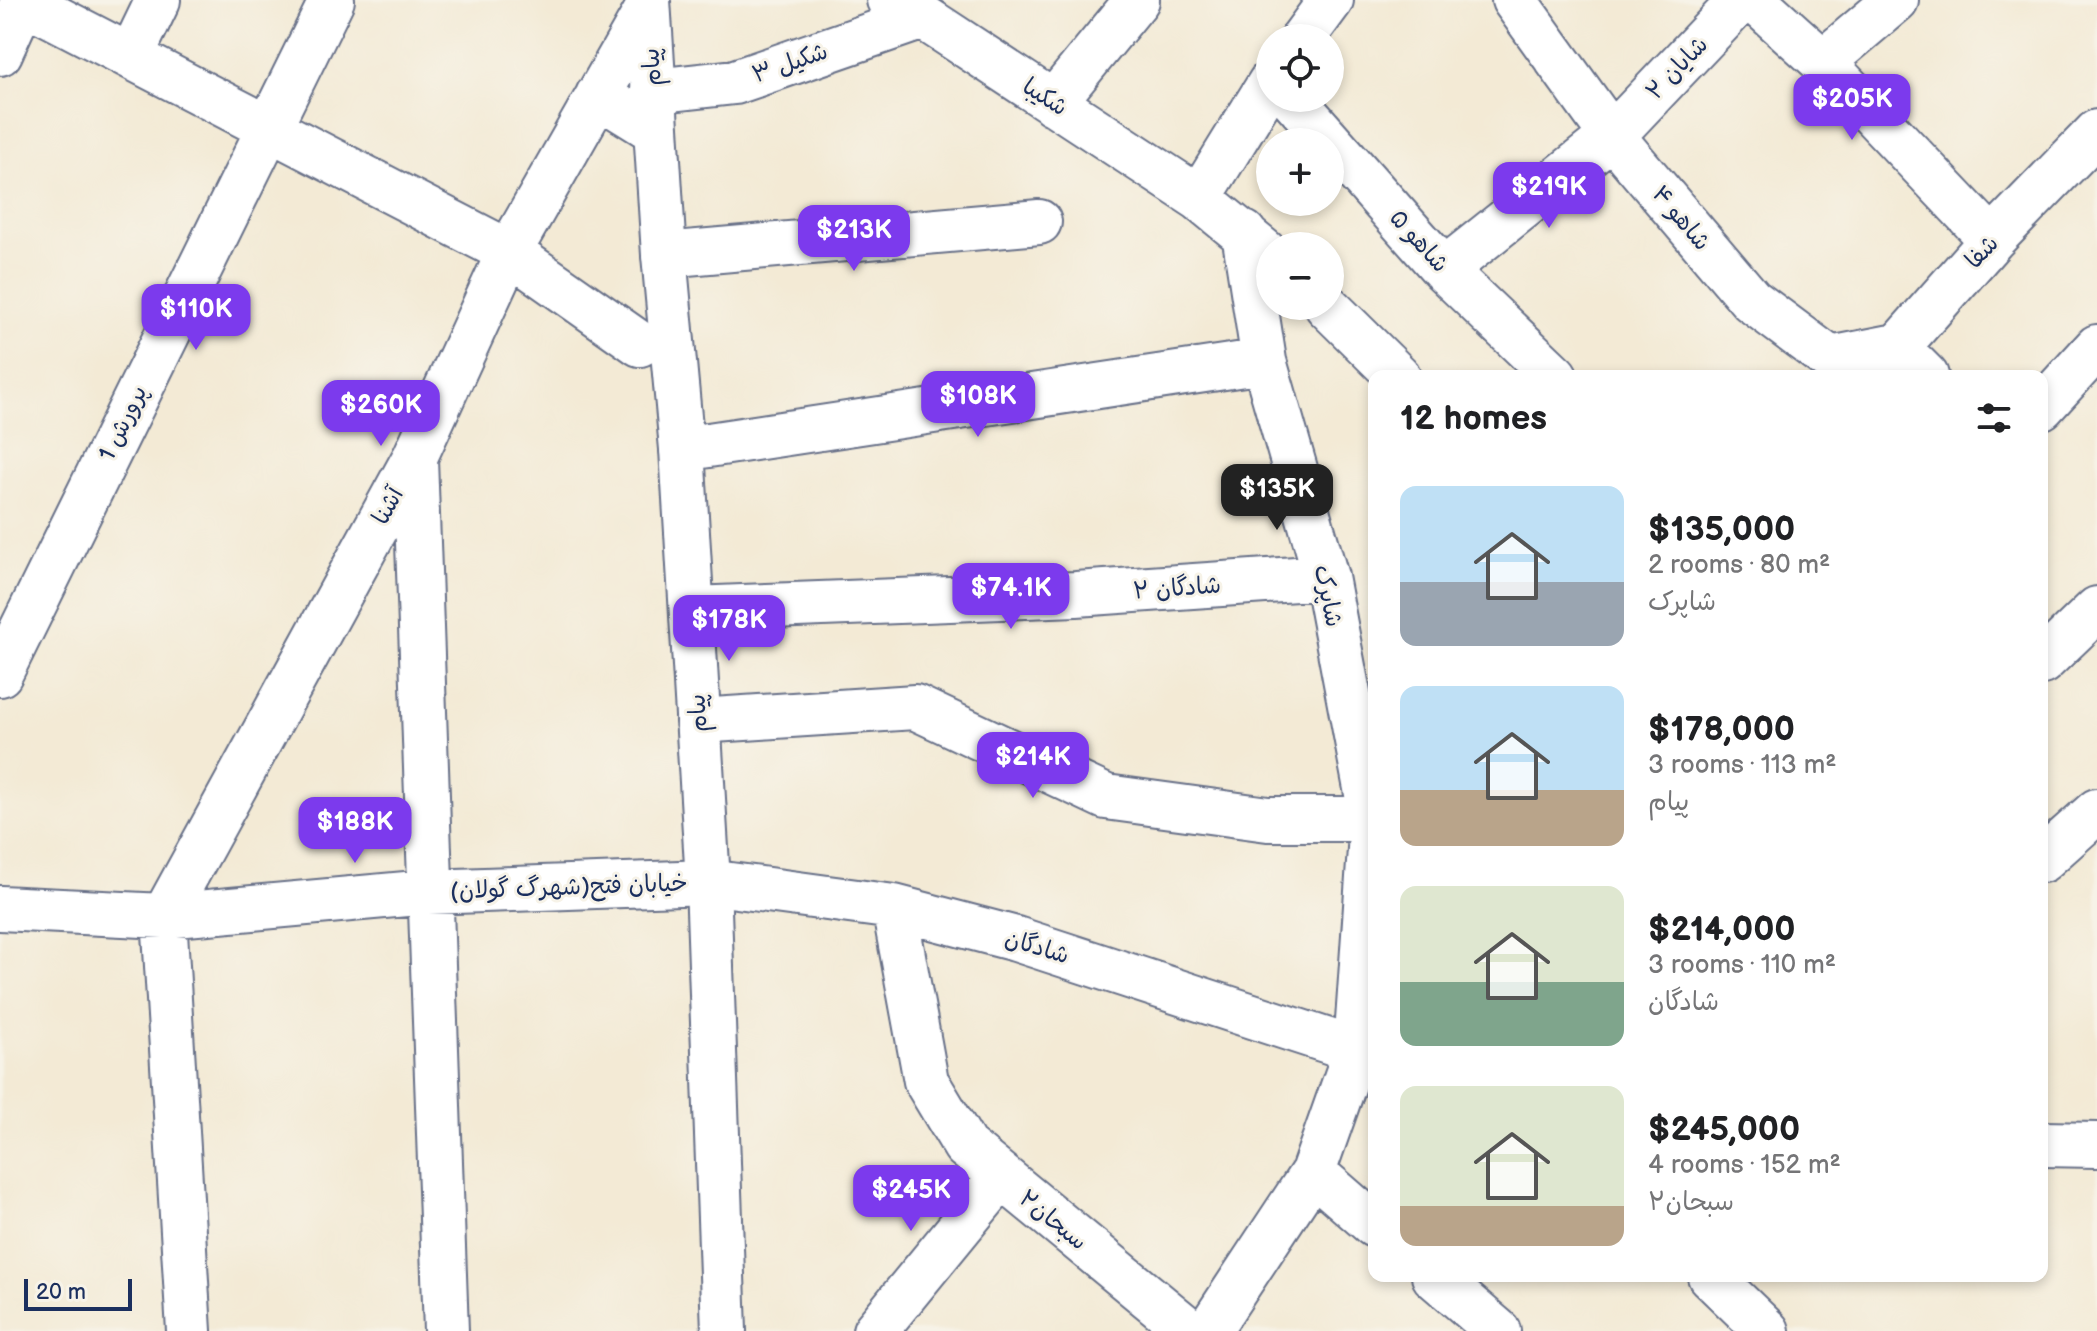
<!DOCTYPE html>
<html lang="en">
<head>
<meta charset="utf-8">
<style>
  :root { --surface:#fff; --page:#f2f2f2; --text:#202124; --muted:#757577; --accent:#7c3aed }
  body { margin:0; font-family:"Balsamiq Sans","Playpen Sans Arabic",sans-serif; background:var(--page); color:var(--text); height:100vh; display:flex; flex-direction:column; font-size:30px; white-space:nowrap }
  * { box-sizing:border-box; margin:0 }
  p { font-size:26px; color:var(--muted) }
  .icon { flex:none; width:44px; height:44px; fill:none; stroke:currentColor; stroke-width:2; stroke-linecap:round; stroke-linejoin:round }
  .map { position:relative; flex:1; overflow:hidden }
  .details { position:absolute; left:1368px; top:370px; width:680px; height:912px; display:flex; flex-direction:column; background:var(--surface); border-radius:16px; box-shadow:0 4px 12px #0003 }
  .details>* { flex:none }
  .fabs { position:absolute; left:1256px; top:24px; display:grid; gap:16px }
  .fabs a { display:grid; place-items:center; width:88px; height:88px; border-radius:50%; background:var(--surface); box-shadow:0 4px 12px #0003; font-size:40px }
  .scale { position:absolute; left:24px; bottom:20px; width:108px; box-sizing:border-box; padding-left:8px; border:4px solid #1b2f5e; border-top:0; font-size:22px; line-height:28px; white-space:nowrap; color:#1b2f5e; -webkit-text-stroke:6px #f7f3e8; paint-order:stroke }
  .price { position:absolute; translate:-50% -68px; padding:0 18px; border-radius:16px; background:var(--accent); color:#fff; font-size:26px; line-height:52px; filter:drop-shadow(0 2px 4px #0008) }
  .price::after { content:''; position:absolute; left:50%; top:48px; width:24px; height:18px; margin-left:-12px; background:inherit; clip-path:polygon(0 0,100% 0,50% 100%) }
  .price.on { background:#222; color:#fff }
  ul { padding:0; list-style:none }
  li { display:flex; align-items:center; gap:24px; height:200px; padding:0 32px }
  li span { display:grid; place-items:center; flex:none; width:224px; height:160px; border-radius:16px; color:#555 }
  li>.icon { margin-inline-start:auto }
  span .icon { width:96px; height:96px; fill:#fffc; stroke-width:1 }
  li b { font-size:34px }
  h2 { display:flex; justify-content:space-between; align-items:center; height:96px; padding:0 32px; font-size:34px }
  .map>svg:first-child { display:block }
</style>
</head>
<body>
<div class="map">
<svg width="2097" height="1331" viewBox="0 0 2097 1331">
  <rect width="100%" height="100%" fill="#f7f3e8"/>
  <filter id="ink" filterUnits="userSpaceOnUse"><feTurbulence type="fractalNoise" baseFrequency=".0125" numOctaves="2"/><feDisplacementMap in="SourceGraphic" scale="16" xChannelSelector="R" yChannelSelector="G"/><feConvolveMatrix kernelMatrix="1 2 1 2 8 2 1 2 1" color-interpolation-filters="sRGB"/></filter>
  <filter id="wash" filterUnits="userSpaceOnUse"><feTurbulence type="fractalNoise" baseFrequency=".006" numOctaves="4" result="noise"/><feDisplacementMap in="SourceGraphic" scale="32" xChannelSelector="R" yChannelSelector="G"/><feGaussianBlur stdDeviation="1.8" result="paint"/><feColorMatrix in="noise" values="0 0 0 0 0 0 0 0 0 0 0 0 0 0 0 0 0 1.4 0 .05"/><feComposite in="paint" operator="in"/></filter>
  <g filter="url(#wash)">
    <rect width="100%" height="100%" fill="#f3ead5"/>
  </g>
  <g filter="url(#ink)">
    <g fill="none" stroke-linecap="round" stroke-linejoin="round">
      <defs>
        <path id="minor" d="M889 0 923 17 1199 198 1265 252
          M1514 0 1612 136 1751 300 1830 359 1896 346 1926 376
          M1754 0 1823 62 1992 240
          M23 1 509 252 640 344
          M1303 38 1331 0
          M0 53 24 0
          M131 56 158 0
          M1823 62 1896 0
          M653 91 735 82 923 17
          M598 95 656 131
          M1292 98 1444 270 1555 376
          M1053 103 1137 0
          M1199 198 1270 83
          M664 255 1039 222
          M1444 270 1612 136 1741 0
          M1327 306 1398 376
          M1879 368 1992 240 2097 132
          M682 449 1264 361
          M415 458 446 1331
          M692 609 1076 594 1326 577
          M2042 662 2097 609
          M0 674 332 0
          M698 721 915 707 1106 797 1268 819H1374
          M2042 860 2097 811
          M894 907 926 1081 965 1146 1190 1331
          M0 908 164 916 428 892 708 882 894 907 1016 939 1356 1050 1374 1053
          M2042 1144 2097 1145
          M1313 1172 1374 1225
          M1434 1276 1498 1331
          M1710 1276 1767 1331
          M189 1331 164 916 415 457 509 252 648 8
          M875 1331 1001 1177
          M1208 1331 1313 1172 1356 1050 1372 820 1326 577 1264 361 1244 233"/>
        <path id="major" d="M648 0 664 255 682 449 708 882 724 1331
          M2042 407 2097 347
          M1356 1050 1374 1042"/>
      </defs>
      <use href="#minor" stroke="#677088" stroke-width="48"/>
      <use href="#major" stroke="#677088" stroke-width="48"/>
      <use href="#minor" stroke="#fff" stroke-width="44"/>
      <use href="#major" stroke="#fff" stroke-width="44"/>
    </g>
  </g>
  <g text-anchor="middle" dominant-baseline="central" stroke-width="6" stroke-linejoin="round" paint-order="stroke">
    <g font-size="24" fill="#1b2f5e" stroke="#f7f3e8">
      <text transform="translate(790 63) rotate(-19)">شکیل ۳</text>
      <text transform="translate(652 67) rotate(-94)">پیام</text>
      <text transform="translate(1677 68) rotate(-46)">شایان ۲</text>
      <text transform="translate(1045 97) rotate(33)">شکیبا</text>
      <text transform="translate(1681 218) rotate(50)">شاهو ۴</text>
      <text transform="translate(1419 241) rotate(48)">شاهو ۵</text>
      <text transform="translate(1982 252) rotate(-47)">شفا</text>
      <text transform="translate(123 423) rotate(-64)">پرورش 1</text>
      <text transform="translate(388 506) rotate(-61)">آشنا</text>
      <text transform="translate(1177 588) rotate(-4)">شادگان ۲</text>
      <text transform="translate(1328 596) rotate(78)">شاپرک</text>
      <text transform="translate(698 713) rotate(-93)">پیام</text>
      <text transform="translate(569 887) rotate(-2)">خیابان فتح(شهرگ گولان)</text>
      <text transform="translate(1037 947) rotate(17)">شادگان</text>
      <text transform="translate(1053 1220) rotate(39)">سبحان۲</text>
    </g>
  </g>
</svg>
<div class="fabs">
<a><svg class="icon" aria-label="locate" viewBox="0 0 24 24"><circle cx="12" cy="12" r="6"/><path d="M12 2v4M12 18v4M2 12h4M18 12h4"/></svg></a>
<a>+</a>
<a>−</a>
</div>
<div class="scale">20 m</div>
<b class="price" style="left:1852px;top:142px">$205K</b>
<b class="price" style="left:1549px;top:230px">$219K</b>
<b class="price" style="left:854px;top:273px">$213K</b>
<b class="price" style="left:196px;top:352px">$110K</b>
<b class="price" style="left:978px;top:439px">$108K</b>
<b class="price" style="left:381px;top:448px">$260K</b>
<b class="price on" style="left:1277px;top:532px">$135K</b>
<b class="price" style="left:1011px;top:631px">$74.1K</b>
<b class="price" style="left:729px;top:663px">$178K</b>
<b class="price" style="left:1033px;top:800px">$214K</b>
<b class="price" style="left:355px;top:865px">$188K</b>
<b class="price" style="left:911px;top:1233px">$245K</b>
<section class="details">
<h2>12 homes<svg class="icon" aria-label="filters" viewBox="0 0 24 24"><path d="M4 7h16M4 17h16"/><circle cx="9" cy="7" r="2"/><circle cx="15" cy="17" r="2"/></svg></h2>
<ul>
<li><span style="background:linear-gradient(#bfe0f5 60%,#9aa5b1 0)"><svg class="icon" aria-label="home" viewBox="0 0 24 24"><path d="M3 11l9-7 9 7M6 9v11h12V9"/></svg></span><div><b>$135,000</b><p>2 rooms · 80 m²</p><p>شاپرک</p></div></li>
<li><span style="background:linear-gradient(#bfe0f5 65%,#b9a48a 0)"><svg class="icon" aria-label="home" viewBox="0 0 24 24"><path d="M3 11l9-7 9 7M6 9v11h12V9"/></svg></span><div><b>$178,000</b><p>3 rooms · 113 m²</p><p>پیام</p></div></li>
<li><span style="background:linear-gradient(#dfe7d0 60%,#7fa58c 0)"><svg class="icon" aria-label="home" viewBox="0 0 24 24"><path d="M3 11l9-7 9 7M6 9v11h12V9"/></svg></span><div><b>$214,000</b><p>3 rooms · 110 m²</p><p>شادگان</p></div></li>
<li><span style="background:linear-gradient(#dfe7d0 75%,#b9a48a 0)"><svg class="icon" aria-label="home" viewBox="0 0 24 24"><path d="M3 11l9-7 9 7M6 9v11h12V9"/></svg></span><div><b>$245,000</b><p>4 rooms · 152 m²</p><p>سبحان۲</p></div></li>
</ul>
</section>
</div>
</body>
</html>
